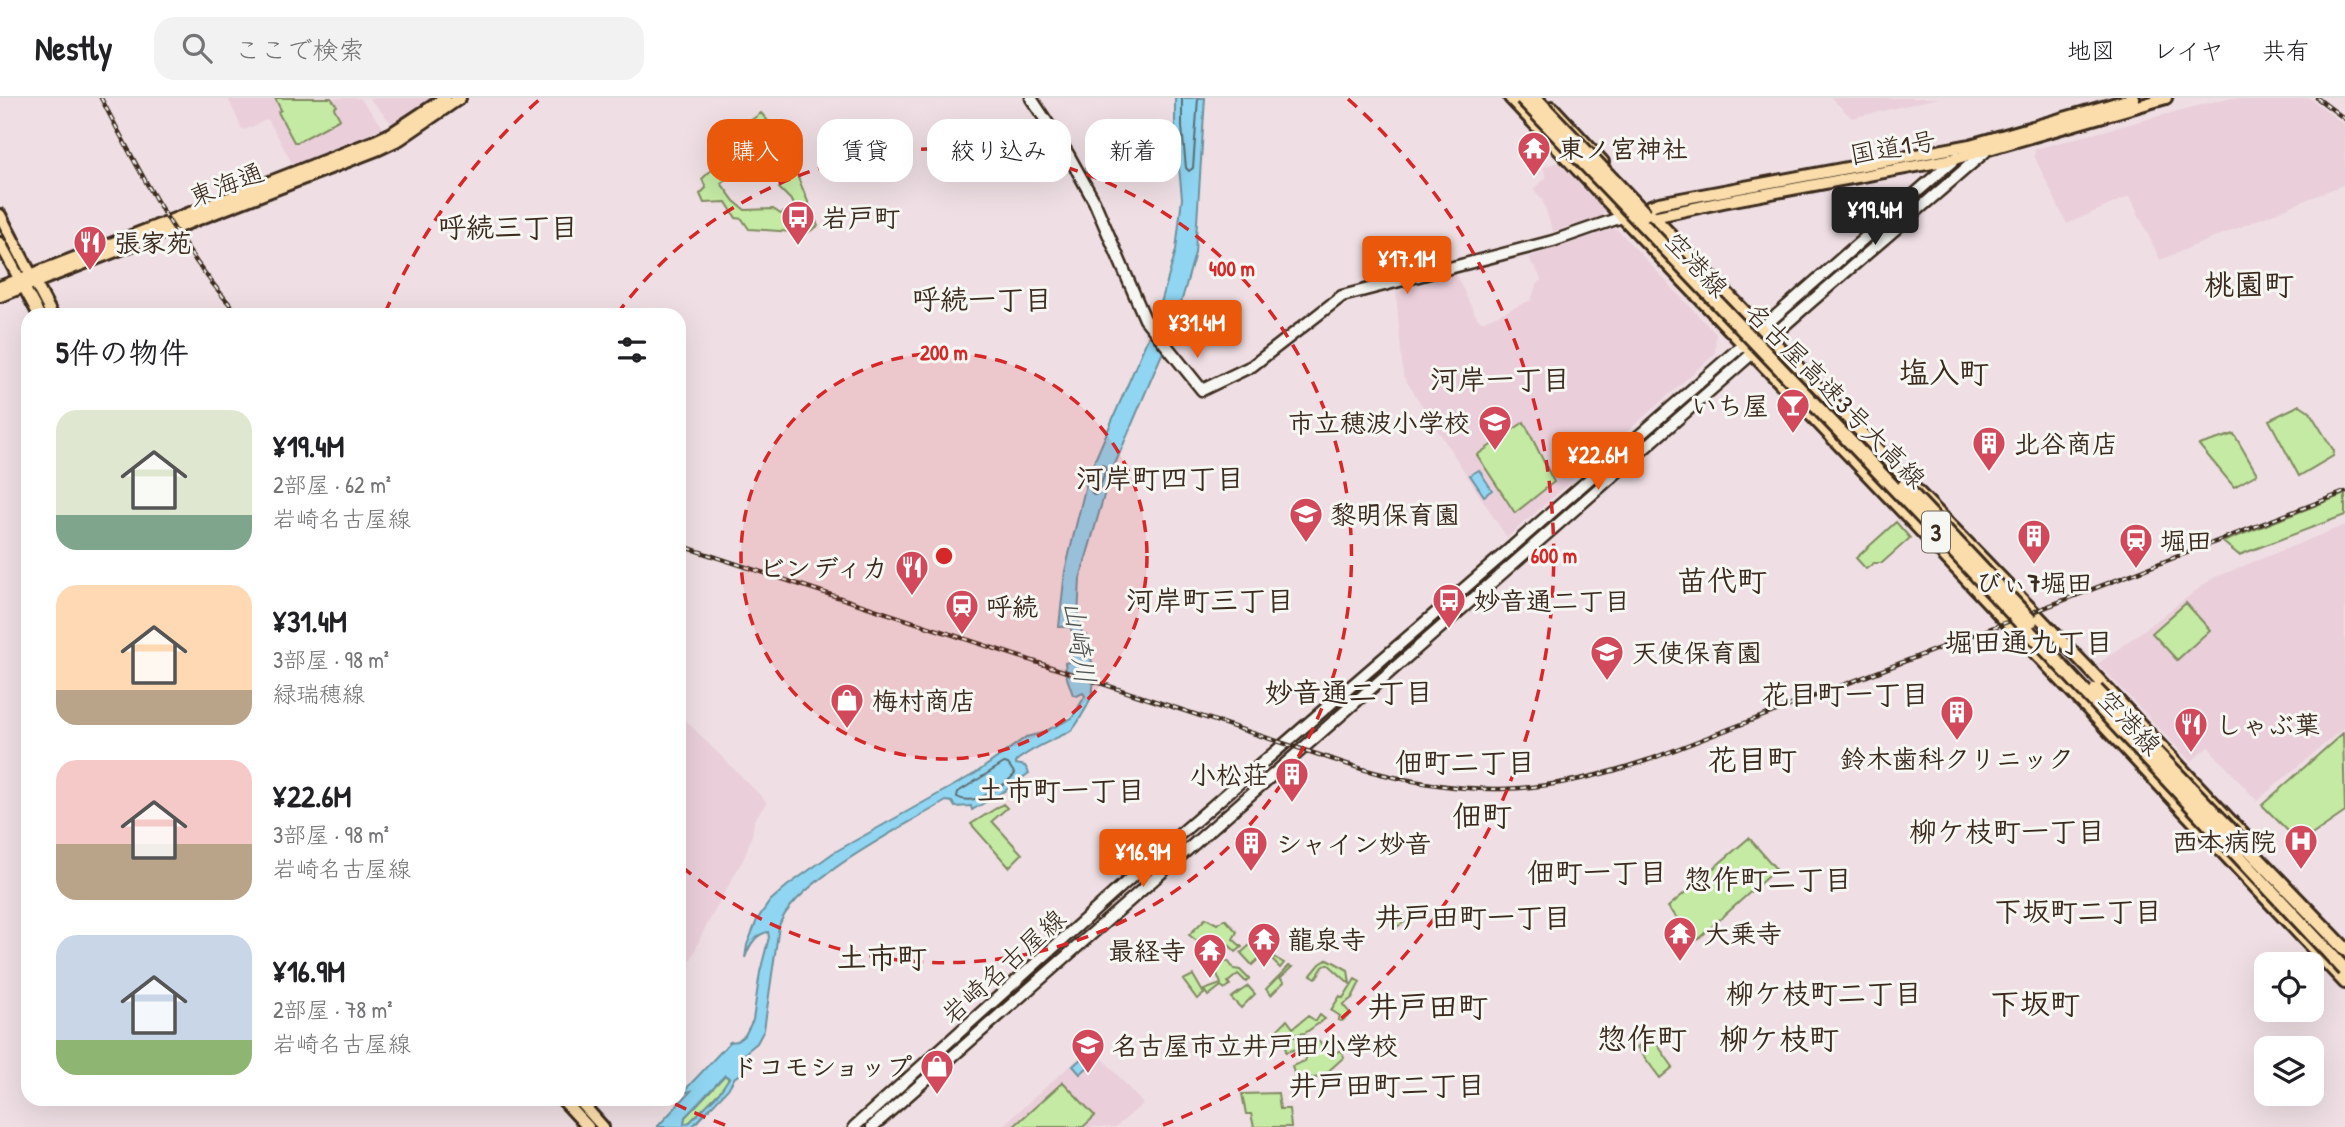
<!DOCTYPE html>
<html lang="ja">
<head>
<meta charset="utf-8">
<style>
  :root { --surface:#fff; --page:#f2f2f2; --text:#202124; --muted:#757577; --line:#e0e0e0; --accent:#ea580c }
  body { margin:0; font-family:"Patrick Hand","Klee One",sans-serif; background:var(--page); color:var(--text); height:100vh; display:flex; flex-direction:column; font-size:26px; white-space:nowrap }
  * { box-sizing:border-box; margin:0 }
  p { font-size:23px; color:var(--muted) }
  .icon { flex:none; width:38px; height:38px; fill:none; stroke:currentColor; stroke-width:2; stroke-linecap:round; stroke-linejoin:round }
  .map { position:relative; flex:1; overflow:hidden }
  .sheet { position:absolute; left:21px; top:210px; width:665px; height:798px; display:flex; flex-direction:column; background:var(--surface); border-radius:21px; box-shadow:0 7px 28px #0002 }
  .sheet>* { flex:none }
  .hud { position:absolute; left:707px; top:21px; width:665px; height:63px; display:flex; gap:14px }
  .buttons { position:absolute; left:2254px; top:854px; display:grid; gap:14px }
  .buttons a { display:grid; place-items:center; width:70px; height:70px; border-radius:14px; background:var(--surface); box-shadow:0 7px 28px #0002; font-size:35px }
  .price { position:absolute; translate:-50% -60px; padding:0 16px; border-radius:7px; background:var(--accent); color:#fff; font-size:23px; line-height:46px; filter:drop-shadow(0 2px 4px #0008) }
  .price::after { content:''; position:absolute; left:50%; top:42px; width:21px; height:16px; margin-left:-10px; background:inherit; clip-path:polygon(0 0,100% 0,50% 100%) }
  .price.on { background:#222; color:#fff }
  ul { padding:0; list-style:none }
  li { display:flex; align-items:center; gap:21px; height:175px; padding:0 35px }
  li span { display:grid; place-items:center; flex:none; width:196px; height:140px; border-radius:21px; color:#555 }
  li>.icon { margin-inline-start:auto }
  span .icon { width:84px; height:84px; fill:#fffc; stroke-width:1 }
  li b { font-size:30px }
  h2 { display:flex; justify-content:space-between; align-items:center; height:84px; padding:0 35px; font-size:30px }
  .tag { padding:0 24px; border-radius:21px; background:var(--surface); box-shadow:0 7px 28px #0002; font-size:24px; line-height:63px }
  .tag.on { background:var(--accent); color:#fff }
  header { display:flex; align-items:center; gap:42px; box-sizing:border-box; height:98px; padding:0 35px; background:var(--surface); border-bottom:2px solid var(--line) }
  header strong { font-size:33px }
  nav { display:flex; gap:38px; margin-inline-start:auto; font-size:24px }
  .search { width:490px; height:63px; background:var(--page); display:flex; align-items:center; gap:18px; box-sizing:border-box; padding:0 24px; border-radius:21px; color:var(--muted); font-size:26px }
  .map>svg:first-child { display:block }
</style>
</head>
<body>
<header>
<strong>Nestly</strong>
<div class="search"><svg class="icon" aria-label="search" viewBox="0 0 24 24"><circle cx="10" cy="10" r="6"/><path d="M15 15l6 6"/></svg>ここで検索</div>
<nav><a>地図</a><a>レイヤ</a><a>共有</a></nav>
</header>
<div class="map">
<svg width="2345" height="1029" viewBox="0 0 2345 1029">
  <rect width="100%" height="100%" fill="#efdfe4"/>
  <filter id="ink" filterUnits="userSpaceOnUse"><feTurbulence type="fractalNoise" baseFrequency=".0143" numOctaves="2"/><feDisplacementMap in="SourceGraphic" scale="14" xChannelSelector="R" yChannelSelector="G"/><feConvolveMatrix kernelMatrix="1 2 1 2 8 2 1 2 1" color-interpolation-filters="sRGB"/></filter>
  <g filter="url(#ink)">
    <path fill="#eacfda" d="M228 0H360L383 29 382 31 293 67 268 21 245 32 242 31Z
      M369 0H431L392 26Z
      M1831 0H1939L1852 20Z
      M2227 0H2310L2345 27V86L2160 162 2130 98 2067 126 2034 58 2035 51Z
      M1558 64 1604 112 1602 118 1553 134 1542 101 1533 91 1546 80 1543 69Z
      M1613 131 1618 132 1716 236 1715 256 1507 440 1403 278 1396 194 1456 177 1474 214 1479 222 1484 223 1531 202 1536 187 1541 182 1535 168H1533L1529 159Z
      M2345 427V629L2257 703 2208 649 2191 664 2098 566 2213 480Z
      M679 616 766 703V706L754 722 753 734 745 758 702 836 679 889Z
      M1092 948 1143 1006 1116 1029H1001Z"/>
    <path fill="#c4eaa4" stroke="#808a61" stroke-width="2" fill-rule="evenodd" d="M275 0H331L337 8 334 10 340 21 298 44H294L278 14 281 12Z
      M761 15 789 47 787 53 818 128 807 135 749 131 742 121 736 120 726 104 704 105 700 96 706 90 702 81 726 58 719 50 729 38ZM775 49 783 63 775 69 784 86 779 90 793 104 794 109 781 116 773 111 745 112 734 103 721 85 746 68 744 62 763 51 766 55Z
      M2300 307 2309 313 2334 353 2333 358 2299 378 2269 322Z
      M1524 324 1554 384 1515 415 1477 357Z
      M2234 336 2257 376 2234 389 2199 347Z
      M2345 396V417L2239 457 2223 444Z
      M1896 424 1910 440 1882 465H1874L1866 471 1856 460Z
      M2186 505 2210 532 2177 562 2152 535Z
      M2343 635 2345 714 2300 745 2262 707Z
      M1003 706 1007 710 992 723 1022 756 1009 769 971 726Z
      M1749 740 1776 771 1697 842 1668 809Z
      M1393 809 1398 811 1406 823 1395 830 1383 812Z
      M1206 820 1217 826 1225 821 1237 834 1233 841 1242 849 1236 854 1226 844 1214 851 1216 855 1209 859 1212 865 1206 868 1197 843 1189 837Z
      M1251 846 1284 865 1280 870 1265 855 1252 867 1241 855Z
      M1328 861 1348 872 1350 886 1328 866 1323 869 1316 880 1311 877 1320 866Z
      M1228 863 1234 871 1240 872 1249 881 1246 884 1238 876 1228 884 1230 887 1225 891 1221 888 1208 898 1204 892 1221 886 1214 868Z
      M1289 868 1292 869 1280 880 1284 884 1271 897 1266 891Z
      M1193 877 1204 896 1197 901 1183 882Z
      M1355 881 1360 884 1352 900 1343 907 1351 916 1342 923 1338 922 1340 918 1331 912 1340 898 1343 900Z
      M1248 888 1255 896 1241 910 1231 900Z
      M1320 917 1325 921 1305 935 1291 937 1285 941 1278 931 1287 922 1293 930 1308 918 1316 923Z
      M1306 938 1317 941 1330 957 1341 952 1344 959 1322 979 1296 982 1292 968 1305 963 1307 958 1304 949 1286 954 1285 944 1292 939Z
      M1652 939 1673 969 1660 980 1637 949Z
      M725 977 729 981 719 995 688 1026 683 1025 685 1019Z
      M1063 984 1095 1018 1083 1029H1013Z
      M1278 995 1280 1011H1289L1291 1029H1254L1251 1016H1246L1242 996Z"/>
    <path fill="#90d5f2" stroke="#6e919d" stroke-width="2" fill-rule="evenodd" d="M1175 0H1205L1195 155 1176 223 1109 380 1080 481 1078 519 1082 536 1086 537C1093 568 1101 588 1082 617 1079 622 1075 631 1069 634 1052 642 1032 650 1016 663V666L1025 668 1029 675 1006 692 972 712 971 708 955 709 952 704 946 703C905 728 793 784 779 828L764 932 757 945 746 954 742 966 743 975 735 979 728 991 692 1029H657L691 993 682 995 730 944 737 943 745 937 753 922 760 874 769 839 768 834C755 836 749 848 745 860L747 847 757 822 770 803 787 788 833 755 976 675 1026 639 1042 635 1072 620 1085 598 1083 595 1077 598 1073 597 1067 580 1065 565 1072 563V550L1078 547 1070 529H1059L1065 473 1088 378 1157 219 1176 152 1182 100 1175 29ZM725 977 729 980 719 995 690 1024 684 1026 685 1019Z
      M1479 372 1492 392 1484 398 1470 377Z
      M1091 952 1098 960 1080 976 1073 968Z"/>
    <g fill="none" stroke-linecap="round" stroke-linejoin="round">
      <path stroke="#5d6e73" stroke-width="2" d="M1182 0V29L1186 70 1189 73 1193 70 1198 0
        M1101 367 1104 368 1106 371 1098 395 1094 397 1091 393 1094 380Z
        M1004 665 1008 666 1015 676C1003 689 974 709 957 699L958 694Z"/>
      <defs>
        <path id="secondary" d="M1031 0 1068 56 1094 103 1145 221 1202 292 1252 268 1342 198 1553 143 1622 119
          M854 1029 1164 750 1504 456 1957 59
          M872 1029 1812 203 1985 54"/>
        <path id="primary" d="M1649 114 2087 569 2245 738
          M0 117 52 217
          M1622 119 1900 411 2345 885
          M0 145 39 217
          M0 189 375 43 392 35 445 0
          M0 198 379 51 400 41 460 0
          M562 1001 588 1029
          M578 1001 603 1029"/>
        <path id="trunk" d="M1510 0 1622 119H1653L1723 104 1954 61 2166 0
          M1552 9 1603 64
          M1634 114 1659 105 1970 47 2134 0"/>
        <path id="motorway" d="M2302 817 2345 862"/>
      </defs>
      <use href="#secondary" stroke="#3b2a1e" stroke-width="15"/>
      <use href="#primary" stroke="#3b2a1e" stroke-width="16"/>
      <use href="#trunk" stroke="#3b2a1e" stroke-width="16"/>
      <use href="#motorway" stroke="#3b2a1e" stroke-width="18"/>
      <use href="#secondary" stroke="#f6f6f2" stroke-width="10"/>
      <use href="#primary" stroke="#faddab" stroke-width="10"/>
      <use href="#trunk" stroke="#faddab" stroke-width="10"/>
      <use href="#motorway" stroke="#faddab" stroke-width="12"/>
      <defs>
        <path id="rail" d="M101 0C142 79 179 150 239 217
          M2317 0 2345 21
          M679 447 1362 671C1470 701 1545 697 1651 661L2345 394"/>
      </defs>
      <use href="#rail" stroke="#3b2a1e" stroke-width="4.5"/>
      <use href="#rail" stroke="#f6f6f2" stroke-width="2" stroke-dasharray="5" stroke-linecap="butt"/>
      <defs>
        <path id="motorway-bridge" d="M1522 0 1938 436 2345 872
          M1535 0 1645 116
          M1904 388 2031 523
          M2096 592 2345 851"/>
      </defs>
      <use href="#motorway-bridge" stroke="#3b2a1e" stroke-width="18" stroke-linecap="butt"/>
      <use href="#motorway-bridge" stroke="#faddab" stroke-width="12"/>
    </g>
  </g>
  <circle cx="944" cy="458" r="203" fill="#d62828" fill-opacity=".12"/>
  <g fill="none" stroke="#d62828" stroke-width="3.5" stroke-dasharray="12 9">
    <circle cx="944" cy="458" r="203"/>
    <path d="M617 216A407 407 0 1 1 680 767"/>
    <path d="M725 1027A610 610 0 0 1 667 1002M385 215A610 610 0 0 1 540 1M1348 1A610 610 0 0 1 1163 1027"/>
  </g>
  <defs>
    <symbol id="temple-pin" viewBox="-11 -11 22 30"><path d="M0 17L-7.5 6A9.5 9.5 0 1 1 7.5 6Z" fill="#d1495b" stroke="#f6f6f2"/><path d="M0-6L5-2H3V0L6.5 2.5H4V6H1.5V3h-3V6H-4V2.5H-6.5L-3 0V-2H-5Z" fill="#fff"/></symbol>
    <symbol id="bus-pin" viewBox="-11 -11 22 30"><path d="M0 17L-7.5 6A9.5 9.5 0 1 1 7.5 6Z" fill="#d1495b" stroke="#f6f6f2"/><path d="M-5-6H5V4H4V6H2V4H-2V6H-4V4H-5ZM-3.5-4V0h7V-4ZM-3.5 1.2v1.5H-2V1.2ZM2 1.2v1.5H3.5V1.2Z" fill="#fff"/></symbol>
    <symbol id="restaurant-pin" viewBox="-11 -11 22 30"><path d="M0 17L-7.5 6A9.5 9.5 0 1 1 7.5 6Z" fill="#d1495b" stroke="#f6f6f2"/><path d="M-5-6h1v4h1v-4h1v4h1v-4h1v5L-1.5 .5V6h-2V.5L-5-1ZM5-6V6H3V1.5H1.5Q1.5-4 5-6Z" fill="#fff"/></symbol>
    <symbol id="bar-pin" viewBox="-11 -11 22 30"><path d="M0 17L-7.5 6A9.5 9.5 0 1 1 7.5 6Z" fill="#d1495b" stroke="#f6f6f2"/><path d="M-6-5H6L.8 .8V4.5H3.5V6h-7V4.5H-.8V.8Z" fill="#fff"/></symbol>
    <symbol id="school-pin" viewBox="-11 -11 22 30"><path d="M0 17L-7.5 6A9.5 9.5 0 1 1 7.5 6Z" fill="#d1495b" stroke="#f6f6f2"/><path d="M0-5L7-2L0 1L-7-2ZM-4 1L0 2.5L4 1V4Q0 6-4 4Z" fill="#fff"/></symbol>
    <symbol id="building-pin" viewBox="-11 -11 22 30"><path d="M0 17L-7.5 6A9.5 9.5 0 1 1 7.5 6Z" fill="#d1495b" stroke="#f6f6f2"/><path d="M-4-6H4V6H1V3H-1V6H-4ZM-2.5-4.3h1.7v1.8h-1.7ZM.8-4.3h1.7v1.8H.8ZM-2.5-1h1.7V.8h-1.7ZM.8-1h1.7V.8H.8Z" fill="#fff"/></symbol>
    <symbol id="station-pin" viewBox="-11 -11 22 30"><path d="M0 17L-7.5 6A9.5 9.5 0 1 1 7.5 6Z" fill="#d1495b" stroke="#f6f6f2"/><path d="M-3-6H3Q5-6 5-4V2Q5 4 3 4L4.5 6H3L1.5 4h-3L-3 6H-4.5L-3 4Q-5 4-5 2V-4Q-5-6-3-6ZM-3.5-4v3h7v-3ZM-3.5 1v1.5H-2V1ZM2 1v1.5H3.5V1Z" fill="#fff"/></symbol>
    <symbol id="shop-pin" viewBox="-11 -11 22 30"><path d="M0 17L-7.5 6A9.5 9.5 0 1 1 7.5 6Z" fill="#d1495b" stroke="#f6f6f2"/><path d="M-5-2.5h2.3a2.7 3.5 0 0 1 5.4 0H5L5.5 6h-11ZM-1.5-2.5h3a1.5 2.3 0 0 0-3 0Z" fill="#fff"/></symbol>
    <symbol id="hospital-pin" viewBox="-11 -11 22 30"><path d="M0 17L-7.5 6A9.5 9.5 0 1 1 7.5 6Z" fill="#d1495b" stroke="#f6f6f2"/><path d="M-5-5h3v3.5h4V-5h3V5h-3V1.5h-4V5h-3Z" fill="#fff"/></symbol>
  </defs>
  <g fill-rule="evenodd">
    <use href="#temple-pin" x="1515" y="31" width="38" height="52"/>
    <use href="#bus-pin" x="779" y="100" width="38" height="52"/>
    <use href="#restaurant-pin" x="71" y="125" width="38" height="52"/>
    <use href="#bar-pin" x="1774" y="288" width="38" height="52"/>
    <use href="#school-pin" x="1476" y="305" width="38" height="52"/>
    <use href="#building-pin" x="1970" y="326" width="38" height="52"/>
    <use href="#school-pin" x="1287" y="397" width="38" height="52"/>
    <use href="#building-pin" x="2015" y="419" width="38" height="52"/>
    <use href="#station-pin" x="2117" y="423" width="38" height="52"/>
    <use href="#restaurant-pin" x="893" y="450" width="38" height="52"/>
    <use href="#bus-pin" x="1430" y="483" width="38" height="52"/>
    <use href="#station-pin" x="943" y="489" width="38" height="52"/>
    <use href="#school-pin" x="1588" y="535" width="38" height="52"/>
    <use href="#shop-pin" x="828" y="583" width="38" height="52"/>
    <use href="#building-pin" x="1938" y="595" width="38" height="52"/>
    <use href="#restaurant-pin" x="2172" y="607" width="38" height="52"/>
    <use href="#building-pin" x="1273" y="657" width="38" height="52"/>
    <use href="#hospital-pin" x="2282" y="724" width="38" height="52"/>
    <use href="#building-pin" x="1232" y="726" width="38" height="52"/>
    <use href="#temple-pin" x="1661" y="816" width="38" height="52"/>
    <use href="#temple-pin" x="1245" y="822" width="38" height="52"/>
    <use href="#temple-pin" x="1191" y="833" width="38" height="52"/>
    <use href="#school-pin" x="1069" y="928" width="38" height="52"/>
    <use href="#shop-pin" x="918" y="949" width="38" height="52"/>
  </g>
  <g text-anchor="middle" dominant-baseline="central" stroke-width="6" stroke-linejoin="round" paint-order="stroke">
    <rect fill="#f6f6f2" stroke="#73675e" stroke-width="2" x="1922" y="413.5" width="28" height="41" rx="5"/>
    <g font-size="24" font-weight="bold" fill="#3b2a1e">
      <text x="1936" y="434">3</text>
    </g>
    <g font-size="26" fill="#3b2a1e" stroke="#f6f6f2">
      <text transform="translate(1893 49) rotate(-10)">国道1号</text>
      <text transform="translate(226 86) rotate(-21)">東海通</text>
      <text transform="translate(1697 166) rotate(47)">空港線</text>
      <text transform="translate(1836 297) rotate(46)">名古屋高速3号大高線</text>
      <text transform="translate(2130 624) rotate(47)">空港線</text>
      <text transform="translate(1003 868) rotate(-42)">岩崎名古屋線</text>
    </g>
    <g font-size="26" font-weight="bold" fill="#3b2a1e" stroke="#f6f6f2" text-anchor="start">
      <text x="1558" y="50">東ノ宮神社</text>
      <text x="822" y="119">岩戸町</text>
      <text x="114" y="144">張家苑</text>
      <text x="1769" y="307" text-anchor="end">いち屋</text>
      <text x="1470" y="324" text-anchor="end">市立穂波小学校</text>
      <text x="2014" y="345">北谷商店</text>
      <text x="1330" y="416">黎明保育園</text>
      <text x="2160" y="442">堀田</text>
      <text x="888" y="469" text-anchor="end">ビンディカ</text>
      <text x="2034" y="484" text-anchor="middle">びぃ7堀田</text>
      <text x="1474" y="502">妙音通二丁目</text>
      <text x="986" y="508">呼続</text>
      <text x="1632" y="554">天使保育園</text>
      <text x="872" y="602">梅村商店</text>
      <text x="2216" y="626">しゃぶ葉</text>
      <text x="1957" y="660" text-anchor="middle">鈴木歯科クリニック</text>
      <text x="1268" y="676" text-anchor="end">小松荘</text>
      <text x="2276" y="743" text-anchor="end">西本病院</text>
      <text x="1276" y="745">シャイン妙音</text>
      <text x="1704" y="835">大乗寺</text>
      <text x="1288" y="841">龍泉寺</text>
      <text x="1186" y="852" text-anchor="end">最経寺</text>
      <text x="1112" y="947">名古屋市立井戸田小学校</text>
      <text x="912" y="968" text-anchor="end">ドコモショップ</text>
    </g>
    <g font-size="28" font-weight="bold" fill="#3b2a1e" stroke="#f6f6f2">
      <text x="508" y="129">呼続三丁目</text>
      <text x="982" y="201">呼続一丁目</text>
      <text x="1500" y="281">河岸一丁目</text>
      <text x="1160" y="380">河岸町四丁目</text>
      <text x="1210" y="502">河岸町三丁目</text>
      <text x="2029" y="544">堀田通九丁目</text>
      <text x="1349" y="594">妙音通二丁目</text>
      <text x="1845" y="596">花目町一丁目</text>
      <text x="1465" y="664">佃町二丁目</text>
      <text x="1061" y="692">土市町一丁目</text>
      <text x="2007" y="733">柳ケ枝町一丁目</text>
      <text x="1597" y="774">佃町一丁目</text>
      <text x="1768" y="781">惣作町二丁目</text>
      <text x="2078" y="813">下坂町二丁目</text>
      <text x="1473" y="819">井戸田町一丁目</text>
      <text x="1824" y="895">柳ケ枝町二丁目</text>
      <text x="1387" y="987">井戸田町二丁目</text>
    </g>
    <g font-size="28" font-style="italic" fill="#505553" stroke="#f6f6f2">
      <text transform="translate(1080 544) rotate(81)">山崎川</text>
    </g>
    <g font-size="30" font-weight="bold" fill="#3b2a1e" stroke="#f6f6f2">
      <text x="2249" y="186">桃園町</text>
      <text x="1944" y="274">塩入町</text>
      <text x="1722" y="482">苗代町</text>
      <text x="1752" y="661">花目町</text>
      <text x="1482" y="717">佃町</text>
      <text x="882" y="859">土市町</text>
      <text x="2035" y="905">下坂町</text>
      <text x="1428" y="908">井戸田町</text>
      <text x="1642" y="940">惣作町</text>
      <text x="1779" y="940">柳ケ枝町</text>
    </g>
  </g>
  <circle cx="944" cy="458" r="10" fill="#d62828" stroke="#f6f6f2" stroke-width="3.5"/>
  <g font-size="21" text-anchor="middle" font-weight="bold" fill="#d62828" stroke="#f6f6f2" stroke-width="6" stroke-linejoin="round" paint-order="stroke">
    <text x="1232" y="178">400 m</text>
    <text x="944" y="262">200 m</text>
    <text x="1554" y="465">600 m</text>
  </g>
</svg>
<div class="buttons">
<a><svg class="icon" aria-label="locate" viewBox="0 0 24 24"><circle cx="12" cy="12" r="6"/><path d="M12 2v4M12 18v4M2 12h4M18 12h4"/></svg></a>
<a><svg class="icon" aria-label="layers" viewBox="0 0 24 24"><path d="M12 4l9 5-9 5-9-5zM3 14l9 5 9-5"/></svg></a>
</div>
<b class="price on" style="left:1875px;top:149px">¥19.4M</b>
<b class="price" style="left:1407px;top:198px">¥17.1M</b>
<b class="price" style="left:1197px;top:262px">¥31.4M</b>
<b class="price" style="left:1598px;top:394px">¥22.6M</b>
<b class="price" style="left:1143px;top:791px">¥16.9M</b>
<div class="hud">
<a class="tag on">購入</a>
<a class="tag">賃貸</a>
<a class="tag">絞り込み</a>
<a class="tag">新着</a>
</div>
<section class="sheet">
<h2>5件の物件<svg class="icon" aria-label="filters" viewBox="0 0 24 24"><path d="M4 7h16M4 17h16"/><circle cx="9" cy="7" r="2"/><circle cx="15" cy="17" r="2"/></svg></h2>
<ul>
<li><span style="background:linear-gradient(#dfe7d0 75%,#7fa58c 0)"><svg class="icon" aria-label="home" viewBox="0 0 24 24"><path d="M3 11l9-7 9 7M6 9v11h12V9"/></svg></span><div><b>¥19.4M</b><p>2部屋 · 62 m²</p><p>岩崎名古屋線</p></div></li>
<li><span style="background:linear-gradient(#ffd9b3 75%,#b9a48a 0)"><svg class="icon" aria-label="home" viewBox="0 0 24 24"><path d="M3 11l9-7 9 7M6 9v11h12V9"/></svg></span><div><b>¥31.4M</b><p>3部屋 · 98 m²</p><p>緑瑞穂線</p></div></li>
<li><span style="background:linear-gradient(#f6c9c9 60%,#b9a48a 0)"><svg class="icon" aria-label="home" viewBox="0 0 24 24"><path d="M3 11l9-7 9 7M6 9v11h12V9"/></svg></span><div><b>¥22.6M</b><p>3部屋 · 98 m²</p><p>岩崎名古屋線</p></div></li>
<li><span style="background:linear-gradient(#c9d6e8 75%,#8fb573 0)"><svg class="icon" aria-label="home" viewBox="0 0 24 24"><path d="M3 11l9-7 9 7M6 9v11h12V9"/></svg></span><div><b>¥16.9M</b><p>2部屋 · 78 m²</p><p>岩崎名古屋線</p></div></li>
</ul>
</section>
</div>
</body>
</html>
